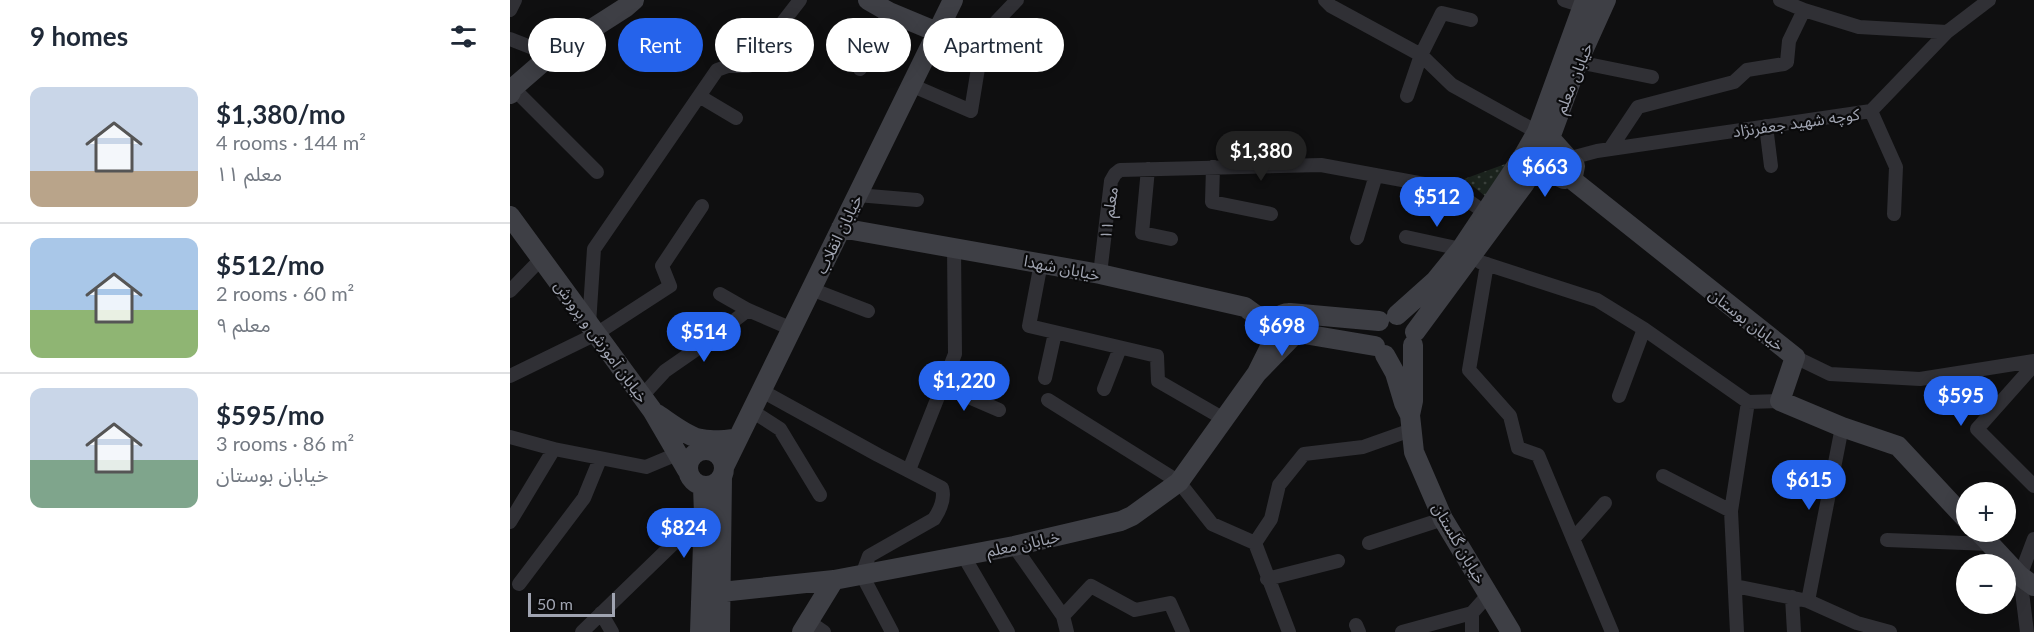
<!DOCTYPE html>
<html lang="en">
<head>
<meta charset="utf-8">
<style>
  :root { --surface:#fff; --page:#f6f6f7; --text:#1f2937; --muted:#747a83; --line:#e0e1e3; --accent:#2563eb }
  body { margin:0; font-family:Lato,"Noto Sans Arabic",sans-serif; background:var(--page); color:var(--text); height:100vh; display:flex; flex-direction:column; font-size:22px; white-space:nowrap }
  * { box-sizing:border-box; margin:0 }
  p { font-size:20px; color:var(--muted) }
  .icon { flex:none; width:33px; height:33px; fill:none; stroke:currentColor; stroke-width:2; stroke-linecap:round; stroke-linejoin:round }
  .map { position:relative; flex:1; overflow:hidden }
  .drawer { display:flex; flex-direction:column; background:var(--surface); width:510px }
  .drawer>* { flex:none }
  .banner { position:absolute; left:18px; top:18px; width:570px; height:54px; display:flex; gap:12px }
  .tools { position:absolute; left:1446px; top:482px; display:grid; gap:12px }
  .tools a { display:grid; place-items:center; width:60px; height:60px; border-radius:50%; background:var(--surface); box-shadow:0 3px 15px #0003; font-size:30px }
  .scale { position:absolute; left:18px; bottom:15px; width:87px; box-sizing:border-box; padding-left:6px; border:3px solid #a0a4b1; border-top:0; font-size:16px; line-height:21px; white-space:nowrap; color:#a0a4b1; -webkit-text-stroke:4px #0a0a0b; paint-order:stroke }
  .price { position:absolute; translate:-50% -51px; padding:0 14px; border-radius:21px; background:var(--accent); color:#fff; font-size:20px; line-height:39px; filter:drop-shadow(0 2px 3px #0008) }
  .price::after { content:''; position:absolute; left:50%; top:36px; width:18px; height:14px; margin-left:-9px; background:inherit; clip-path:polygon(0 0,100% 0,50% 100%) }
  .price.on { background:#222; color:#fff }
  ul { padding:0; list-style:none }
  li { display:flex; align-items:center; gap:18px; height:150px; padding:0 30px }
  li+li { border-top:2px solid var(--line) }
  li span { display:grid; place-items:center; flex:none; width:168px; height:120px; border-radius:12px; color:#555 }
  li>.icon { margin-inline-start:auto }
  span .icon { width:72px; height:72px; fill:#fffc; stroke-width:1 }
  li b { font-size:26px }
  h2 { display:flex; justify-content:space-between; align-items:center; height:72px; padding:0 30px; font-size:26px }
  .chip { padding:0 21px; border-radius:27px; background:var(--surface); box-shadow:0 3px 15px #0003; font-size:21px; line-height:54px }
  .chip.on { background:var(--accent); color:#fff }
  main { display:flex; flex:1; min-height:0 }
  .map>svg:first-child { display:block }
</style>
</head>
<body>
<main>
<section class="drawer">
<h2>9 homes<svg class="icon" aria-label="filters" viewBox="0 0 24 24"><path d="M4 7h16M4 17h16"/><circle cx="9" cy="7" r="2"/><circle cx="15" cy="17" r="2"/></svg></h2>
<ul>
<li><span style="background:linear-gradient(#c9d6e8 70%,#b9a48a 0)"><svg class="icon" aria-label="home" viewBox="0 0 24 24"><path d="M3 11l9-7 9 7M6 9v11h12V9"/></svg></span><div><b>$1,380/mo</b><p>4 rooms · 144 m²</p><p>معلم ۱۱</p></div></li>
<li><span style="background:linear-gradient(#a9c7e8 60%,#8fb573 0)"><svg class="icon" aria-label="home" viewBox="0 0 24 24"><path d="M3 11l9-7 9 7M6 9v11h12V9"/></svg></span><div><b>$512/mo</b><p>2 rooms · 60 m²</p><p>معلم ۹</p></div></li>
<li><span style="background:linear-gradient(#c9d6e8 60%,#7fa58c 0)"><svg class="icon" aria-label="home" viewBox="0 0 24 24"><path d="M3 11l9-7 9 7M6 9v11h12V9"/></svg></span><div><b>$595/mo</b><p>3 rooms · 86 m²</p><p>خیابان بوستان</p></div></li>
</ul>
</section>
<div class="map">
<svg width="1524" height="632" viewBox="0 0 1524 632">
  <defs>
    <pattern id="park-dots" width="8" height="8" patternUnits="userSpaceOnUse" patternTransform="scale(1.5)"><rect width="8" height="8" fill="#1b231d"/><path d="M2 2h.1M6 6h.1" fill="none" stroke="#39403b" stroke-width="1.8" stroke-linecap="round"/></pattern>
  </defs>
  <rect width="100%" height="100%" fill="#0f0f10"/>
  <path fill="url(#park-dots)" d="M998 163 975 196 954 179Z"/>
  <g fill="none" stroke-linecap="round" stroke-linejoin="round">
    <path stroke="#303035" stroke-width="14" d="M815 0 821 6 911 55 942 85 1027 132
      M1054 0 1073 6
      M1270 0 1294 10 1349 27 1437 32
      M0 10 5 0
      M0 39 41 55
      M227 39 244 60
      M1068 62 1142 77
      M350 69 379 12
      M401 85 461 111 470 56 485 23 507 0
      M0 87 3 88 87 172
      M189 96 226 118
      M897 96 911 55 932 13 961 20
      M1361 111 1386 167 1384 214
      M1256 126 1261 166
      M1100 149 1128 107 1224 82 1237 70 1274 64 1277 62 1279 41 1294 10
      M1057 159 1087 151 1361 111 1437 32 1479 0
      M703 167 702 202 761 214
      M638 169 632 233 661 239
      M347 195 407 200
      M896 237 951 249
      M847 238 866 175
      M970 262 1087 300 1134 329 1238 402
      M531 263 519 326 647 356 648 381 714 419
      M977 264 959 370 1000 416 1008 448 1028 455 1102 632
      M590 274 601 181 605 174 610 170 811 165 941 189 976 213
      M301 289 358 311
      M0 291 31 259
      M210 294 238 310 282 329
      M79 324 84 249 207 70 218 66H239L290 0
      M1285 357 1320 374 1410 379 1524 361
      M1524 365 1467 429 1524 486
      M0 376 86 334 160 286 152 266 192 206
      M535 378 545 333
      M431 385 489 410
      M594 389 610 348
      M252 391 368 455 432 488C435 498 430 510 424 519L359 556 352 575 382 632
      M132 396 155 371 191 346 238 310
      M1109 396 1134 329
      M538 400 669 482 702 524 745 543 779 632
      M1238 402 1270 401
      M242 411 270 429 310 495
      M0 437 44 449 136 467 167 454
      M399 470 445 354 444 247
      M1153 476 1221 511
      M0 522 44 449
      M1064 538 1095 503
      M1377 540 1480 544
      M745 543 761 519 769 485 794 454 853 447 901 430
      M859 543 933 519
      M504 546 553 616 557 632
      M453 555 498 632
      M757 579 828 561
      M9 584 74 498 90 459
      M1225 586 1298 601 1347 623 1380 632
      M1282 597 1284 632
      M1298 601 1332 427
      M91 613 102 632
      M553 616 581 586 625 610 660 603 673 632
      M298 621 314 632
      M846 625 849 632
      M72 632 194 514
      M892 632 962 613
      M962 632V613L979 594
      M1227 632 1221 511 1238 402
      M1517 632 1510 576 1524 539"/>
    <path stroke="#3e3f45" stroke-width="20" d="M358 0 379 12 427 32
      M0 94 3 88 41 55 116 7 124 0
      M1040 138 1065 166 1063 176 1054 179 1048 176 1045 167 1051 160 1057 159
      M1060 178 1285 357 1270 401 1332 427 1388 446 1456 519
      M0 216 142 410 177 470
      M331 228 590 274 735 307 765 329
      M780 313C790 316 793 325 788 333L777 339 767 333C762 322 768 313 780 313L869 321
      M887 315 925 281 951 249 1015 153 1027 132 1075 0
      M905 332 1015 183 1040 138 1068 62 1096 0
      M767 333 747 373 781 338
      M788 333 865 346
      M875 355 885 373 894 403 900 415 903 401V345
      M147 414C181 437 186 445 228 438
      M900 415 904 452 933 519 1001 632
      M178 468a18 18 0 1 1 36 0a18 18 0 1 1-36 0Z
      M214 467 443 0
      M1468 531 1510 576 1524 586
      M211 592 324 580 504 546 611 521 622 516 669 482 747 373
      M190 632 194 514 193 487
      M210 632 212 477
      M292 632 324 580"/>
  </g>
  <g text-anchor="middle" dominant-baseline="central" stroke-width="4.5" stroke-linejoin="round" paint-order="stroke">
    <g font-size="16" fill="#a0a4b1" stroke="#0a0a0b">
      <text transform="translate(1063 78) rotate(-68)">خیابان معلم</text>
      <text transform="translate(1286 122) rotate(-8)">کوچه شهید جعفرنژاد</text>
      <text transform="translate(598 213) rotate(-82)">معلم ۱۱</text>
      <text transform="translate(328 234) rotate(-64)">خیابان انقلاب</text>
      <text transform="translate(552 267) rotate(11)">خیابان شهدا</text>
      <text transform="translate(1237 319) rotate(38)">خیابان بوستان</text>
      <text transform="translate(92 341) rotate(54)">خیابان آموزش و پرورش</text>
      <text transform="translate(513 543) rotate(-12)">خیابان معلم</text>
      <text transform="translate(950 543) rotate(60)">خیابان گلستان</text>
    </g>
  </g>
</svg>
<div class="tools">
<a>+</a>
<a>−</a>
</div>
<div class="scale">50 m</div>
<b class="price on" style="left:751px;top:182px">$1,380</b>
<b class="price" style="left:1035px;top:198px">$663</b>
<b class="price" style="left:927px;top:228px">$512</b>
<b class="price" style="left:772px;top:357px">$698</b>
<b class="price" style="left:194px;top:363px">$514</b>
<b class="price" style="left:454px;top:412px">$1,220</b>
<b class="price" style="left:1451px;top:427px">$595</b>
<b class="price" style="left:1299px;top:511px">$615</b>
<b class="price" style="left:174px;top:559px">$824</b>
<div class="banner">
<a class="chip">Buy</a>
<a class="chip on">Rent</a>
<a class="chip">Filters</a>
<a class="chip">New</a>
<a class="chip">Apartment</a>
</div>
</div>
</main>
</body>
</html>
